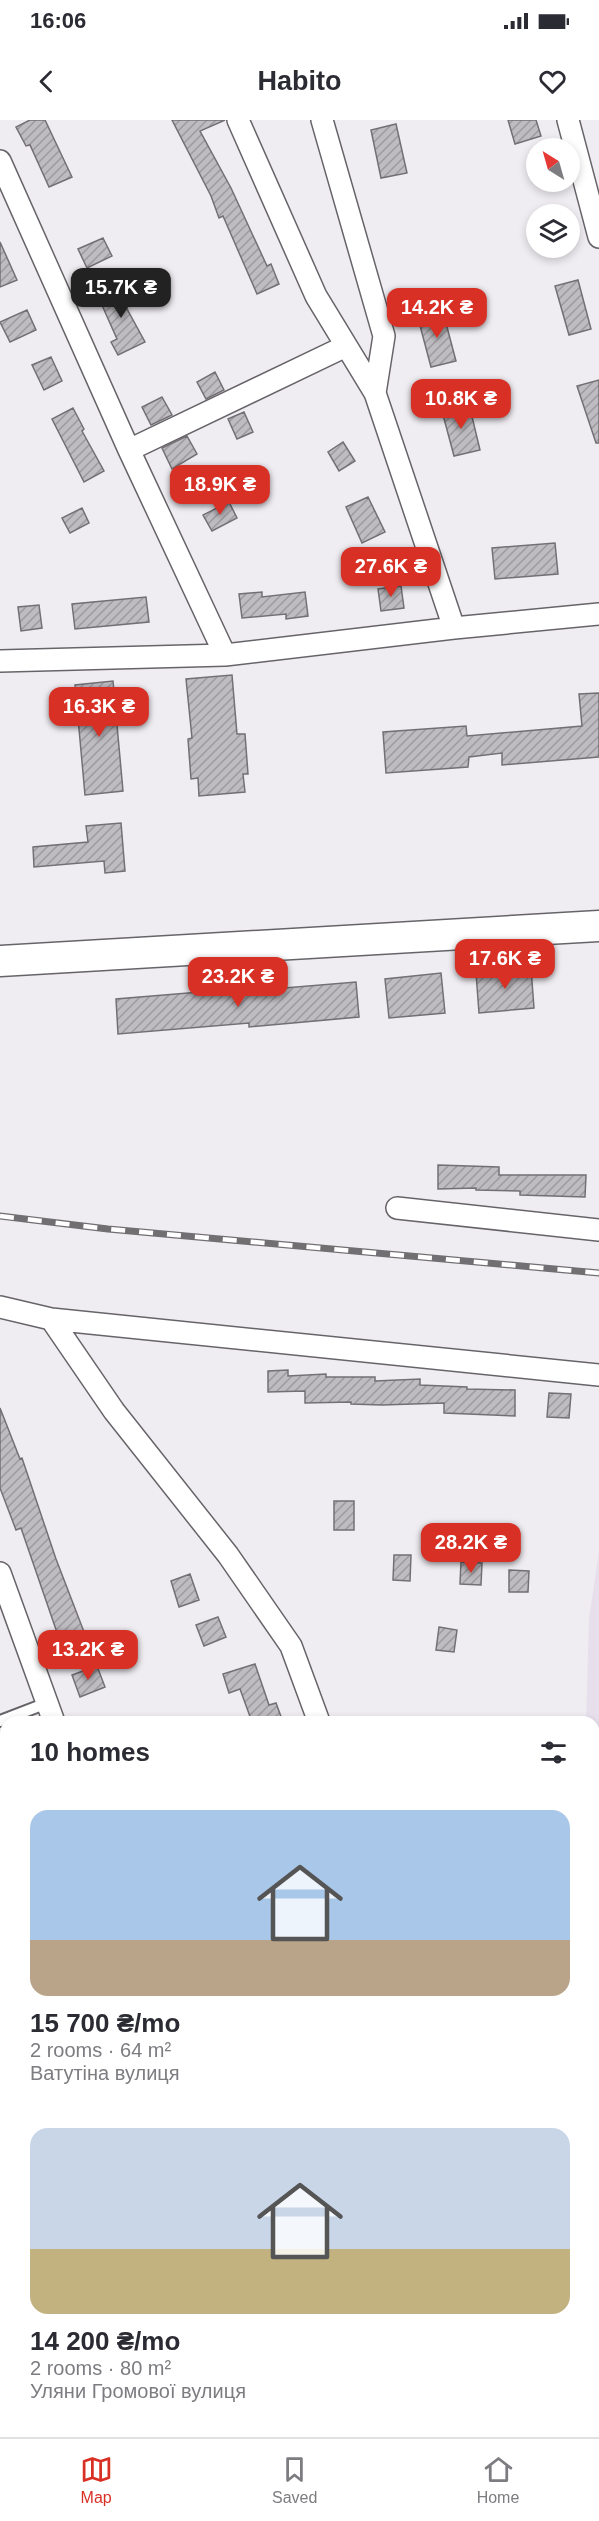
<!DOCTYPE html>
<html lang="en">
<head>
<meta charset="utf-8">
<style>
  :root { --surface:#fff; --page:#f7f7f7; --text:#2b2b33; --muted:#7c7c81; --line:#e1e1e2; --accent:#d93025 }
  body { margin:0; font-family:Arial,sans-serif; background:var(--page); color:var(--text); height:100vh; display:flex; flex-direction:column; font-size:22px; white-space:nowrap }
  * { box-sizing:border-box; margin:0 }
  p { font-size:20px; color:var(--muted) }
  .icon { flex:none; width:33px; height:33px; fill:none; stroke:currentColor; stroke-width:2; stroke-linecap:round; stroke-linejoin:round }
  .map { position:relative; flex:1; overflow:hidden }
  .drawer { position:absolute; left:0px; top:1596px; width:600px; height:722px; display:flex; flex-direction:column; background:var(--surface); border-radius:18px 18px 0 0; box-shadow:0 3px 9px #0003 }
  .drawer>* { flex:none }
  .needle { width:39px; rotate:323deg }
  .controls { position:absolute; left:526px; top:18px; display:grid; gap:12px }
  .controls a { display:grid; place-items:center; width:54px; height:54px; border-radius:50%; background:var(--surface); box-shadow:0 3px 9px #0003; font-size:30px }
  .price { position:absolute; translate:-50% -51px; padding:0 14px; border-radius:12px; background:var(--accent); color:#fff; font-size:20px; line-height:39px; filter:drop-shadow(0 2px 3px #0008) }
  .price::after { content:''; position:absolute; left:50%; top:36px; width:18px; height:14px; margin-left:-9px; background:inherit; clip-path:polygon(0 0,100% 0,50% 100%) }
  .price.selected { background:#222; color:#fff }
  ul { padding:0; list-style:none }
  li { display:grid; align-content:center; gap:12px; height:318px; padding:0 30px }
  li span { display:grid; place-items:center; height:186px; border-radius:18px; color:#555 }
  li>.icon { margin-inline-start:auto }
  span .icon { width:108px; height:108px; fill:#fffc; stroke-width:1 }
  li b { font-size:26px }
  h2 { display:flex; justify-content:space-between; align-items:center; height:72px; padding:0 30px; font-size:26px }
  .status { display:flex; justify-content:space-between; align-items:center; height:42px; padding:0 30px; background:var(--surface); direction:ltr }
  .status svg { height:16px; fill:currentColor }
  header { display:flex; justify-content:space-between; align-items:center; height:78px; padding:0 30px; background:var(--surface); font-size:27px; font-weight:700 }
  .tab-bar { display:flex; justify-content:space-around; align-items:center; height:84px; border-top:2px solid var(--line); background:var(--surface); font-size:16px; color:var(--muted) }
  .tab-bar a { display:grid; justify-items:center; gap:3px }
  .tab-bar .selected { color:var(--accent) }
  .map>svg:first-child { display:block }
</style>
</head>
<body>
<div class="status"><b>16:06</b><svg viewBox="0 0 49 12"><path d="M0 12V9h3v3zM5 12V6h3v6zM10 12V3h3v9zM15 12V0h3v12zM26 1h20v11H26zM47 4h2v5h-2z"/></svg></div>
<header><svg class="icon" aria-label="back" viewBox="0 0 24 24"><path d="M15 5l-7 7 7 7"/></svg>Habito<svg class="icon" aria-label="heart" viewBox="0 0 24 24"><path d="M12 20l-8-8c-3-5 5-10 8-4 3-6 11-1 8 4z"/></svg></header>
<div class="map">
<svg width="599" height="2317" viewBox="0 0 599 2317">
  <defs>
    <pattern id="building-hatch" width="6" height="6" patternUnits="userSpaceOnUse" patternTransform="scale(1.5)"><rect width="6" height="6" fill="#bfbcc1"/><path d="M-1 1l2-2M0 6l6-6M5 7l2-2" fill="none" stroke="#9c9a9e"/></pattern>
  </defs>
  <rect width="100%" height="100%" fill="#f0edf2"/>
  <path fill="#e7dfeb" d="M599 1432V1726L594 1692V1602H586L589 1498Z"/>
  <path fill="url(#building-hatch)" stroke="#737075" stroke-width="1.5" d="M30 0H45L72 57 49 67 30 25 26 26 16 7Z
    M172 0H225L200 11 231 68 267 146 271 144 279 164 257 174 223 96 219 98 211 76Z
    M508 0H536L541 16 515 24Z
    M396 4 407 53 381 58 371 10Z
    M103 118 112 136 87 148 78 129Z
    M0 122 17 160 0 167Z
    M578 160 591 209 569 215 555 166Z
    M123 163 132 184 126 187 145 222 118 235 111 222 117 219 97 174Z
    M27 190 36 210 10 222 0 202Z
    M443 192 456 241 431 247 418 198Z
    M51 237 62 261 44 270 32 245Z
    M215 252 224 270 206 279 197 262Z
    M599 260V323H596L577 266Z
    M162 277 172 295 151 305 142 287Z
    M469 284 480 330 454 336 442 291Z
    M73 288 84 309 82 311 104 351 84 362 52 299Z
    M244 292 253 312 237 319 228 299Z
    M187 316 197 334 172 349 162 328Z
    M343 322 355 341 339 351 328 332Z
    M368 377 385 412 362 423 346 387Z
    M229 382 237 398 212 411 203 395Z
    M82 388 89 403 70 413 62 398Z
    M555 423 558 454 495 459 492 428Z
    M401 466 404 488 381 491 378 469Z
    M262 472V477L305 472 308 496 286 499V494L242 498 239 474Z
    M146 477 149 502 75 509 72 484Z
    M39 485 42 508 21 511 18 487Z
    M232 555 237 614H245L248 654H243L245 672 199 676 198 658 191 659 188 619 192 618 186 559Z
    M113 561 123 671 85 675 75 565Z
    M599 573V637L502 645V633L469 637 468 647 386 653 383 612 466 606 467 616 582 606 579 574Z
    M121 703 125 751 105 753 104 741 34 747 33 727 88 722 86 706Z
    M531 848 534 888 479 893 476 853Z
    M441 853 445 893 389 898 385 859Z
    M356 862 359 897 249 907V903L118 914 116 879 224 870 225 873Z
    M438 1045 499 1047V1055H586L585 1077 520 1075V1071L476 1070V1068L438 1069Z
    M288 1250V1256L326 1254V1257H375V1261L420 1259V1265L467 1267V1269L515 1270V1296L444 1293V1283L382 1285 351 1284V1282L305 1283V1271L268 1272V1251Z
    M549 1273 571 1274 569 1298 547 1297Z
    M0 1288 20 1339 22 1338 56 1439 86 1517 62 1527 21 1408 16 1410 0 1368Z
    M334 1381H354V1410H334Z
    M394 1435H411L410 1461 393 1460Z
    M461 1442 482 1443 481 1465 460 1464Z
    M509 1450 529 1451 528 1472H509Z
    M190 1454 199 1480 179 1487 171 1461Z
    M218 1497 226 1517 204 1526 196 1505Z
    M439 1507 457 1510 454 1532 436 1530Z
    M255 1544 269 1585 276 1583 283 1602H252L240 1569 229 1573 223 1554Z
    M97 1546 105 1567 80 1577 72 1555Z"/>
  <g fill="none" stroke-linecap="round" stroke-linejoin="round">
    <defs>
      <path id="service" d="M0 1601 47 1583"/>
      <path id="minor" d="M238 0 316 176 375 273 454 508
        M322 0 384 216 375 273
        M568 0 599 117
        M0 41 129 330 225 535
        M129 330 346 226
        M0 541 225 535 454 508 599 494
        M397 1088 599 1110
        M0 1187 51 1199 114 1291 228 1435 291 1526 319 1602
        M51 1199 599 1255
        M0 1453 54 1602
        M0 2215 6 2213
        M0 2278 6 2285
        M28 2312 33 2317
        M310 2312 312 2317
        M491 2312 494 2317"/>
      <path id="secondary" d="M0 841 599 806"/>
    </defs>
    <use href="#service" stroke="#676469" stroke-width="14"/>
    <use href="#minor" stroke="#676469" stroke-width="24"/>
    <use href="#secondary" stroke="#676469" stroke-width="33"/>
    <use href="#service" stroke="#fff" stroke-width="10"/>
    <use href="#minor" stroke="#fff" stroke-width="21"/>
    <use href="#secondary" stroke="#fff" stroke-width="30"/>
    <defs>
      <path id="rail" d="M0 1096 108 1109 599 1153"/>
    </defs>
    <use href="#rail" stroke="#716f72" stroke-width="7"/>
    <use href="#rail" stroke="#fff" stroke-width="4.5" stroke-dasharray="14" stroke-linecap="butt"/>
  </g>
</svg>
<div class="controls">
<a><svg class="needle" viewBox="-14 -14 28 28"><path d="M0-13l5 13h-10z" fill="#e53935"/><path d="M0 13l5-13h-10z" fill="#7c7c81"/></svg></a>
<a><svg class="icon" aria-label="layers" viewBox="0 0 24 24"><path d="M12 4l9 5-9 5-9-5zM3 14l9 5 9-5"/></svg></a>
</div>
<b class="price selected" style="left:121px;top:199px">15.7K ₴</b>
<b class="price" style="left:437px;top:219px">14.2K ₴</b>
<b class="price" style="left:461px;top:310px">10.8K ₴</b>
<b class="price" style="left:220px;top:396px">18.9K ₴</b>
<b class="price" style="left:391px;top:478px">27.6K ₴</b>
<b class="price" style="left:99px;top:618px">16.3K ₴</b>
<b class="price" style="left:505px;top:870px">17.6K ₴</b>
<b class="price" style="left:238px;top:888px">23.2K ₴</b>
<b class="price" style="left:471px;top:1454px">28.2K ₴</b>
<b class="price" style="left:88px;top:1561px">13.2K ₴</b>
<section class="drawer">
<h2>10 homes<svg class="icon" aria-label="filters" viewBox="0 0 24 24"><path d="M4 7h16M4 17h16"/><circle cx="9" cy="7" r="2"/><circle cx="15" cy="17" r="2"/></svg></h2>
<ul>
<li><span style="background:linear-gradient(#a9c7e8 70%,#b9a48a 0)"><svg class="icon" aria-label="home" viewBox="0 0 24 24"><path d="M3 11l9-7 9 7M6 9v11h12V9"/></svg></span><div><b>15 700 ₴/mo</b><p>2 rooms · 64 m²</p><p>Ватутіна вулиця</p></div></li>
<li><span style="background:linear-gradient(#c9d6e8 65%,#c2b280 0)"><svg class="icon" aria-label="home" viewBox="0 0 24 24"><path d="M3 11l9-7 9 7M6 9v11h12V9"/></svg></span><div><b>14 200 ₴/mo</b><p>2 rooms · 80 m²</p><p>Уляни Громової вулиця</p></div></li>
</ul>
</section>
</div>
<nav class="tab-bar">
<a class="selected"><svg class="icon" aria-label="map" viewBox="0 0 24 24"><path d="M3 6l6-2 6 2 6-2v14l-6 2-6-2-6 2zM9 4v14M15 6v14"/></svg>Map</a>
<a><svg class="icon" aria-label="saved" viewBox="0 0 24 24"><path d="M7 4h10v16l-5-4-5 4z"/></svg>Saved</a>
<a><svg class="icon" aria-label="home" viewBox="0 0 24 24"><path d="M3 11l9-7 9 7M6 9v11h12V9"/></svg>Home</a>
</nav>
</body>
</html>
